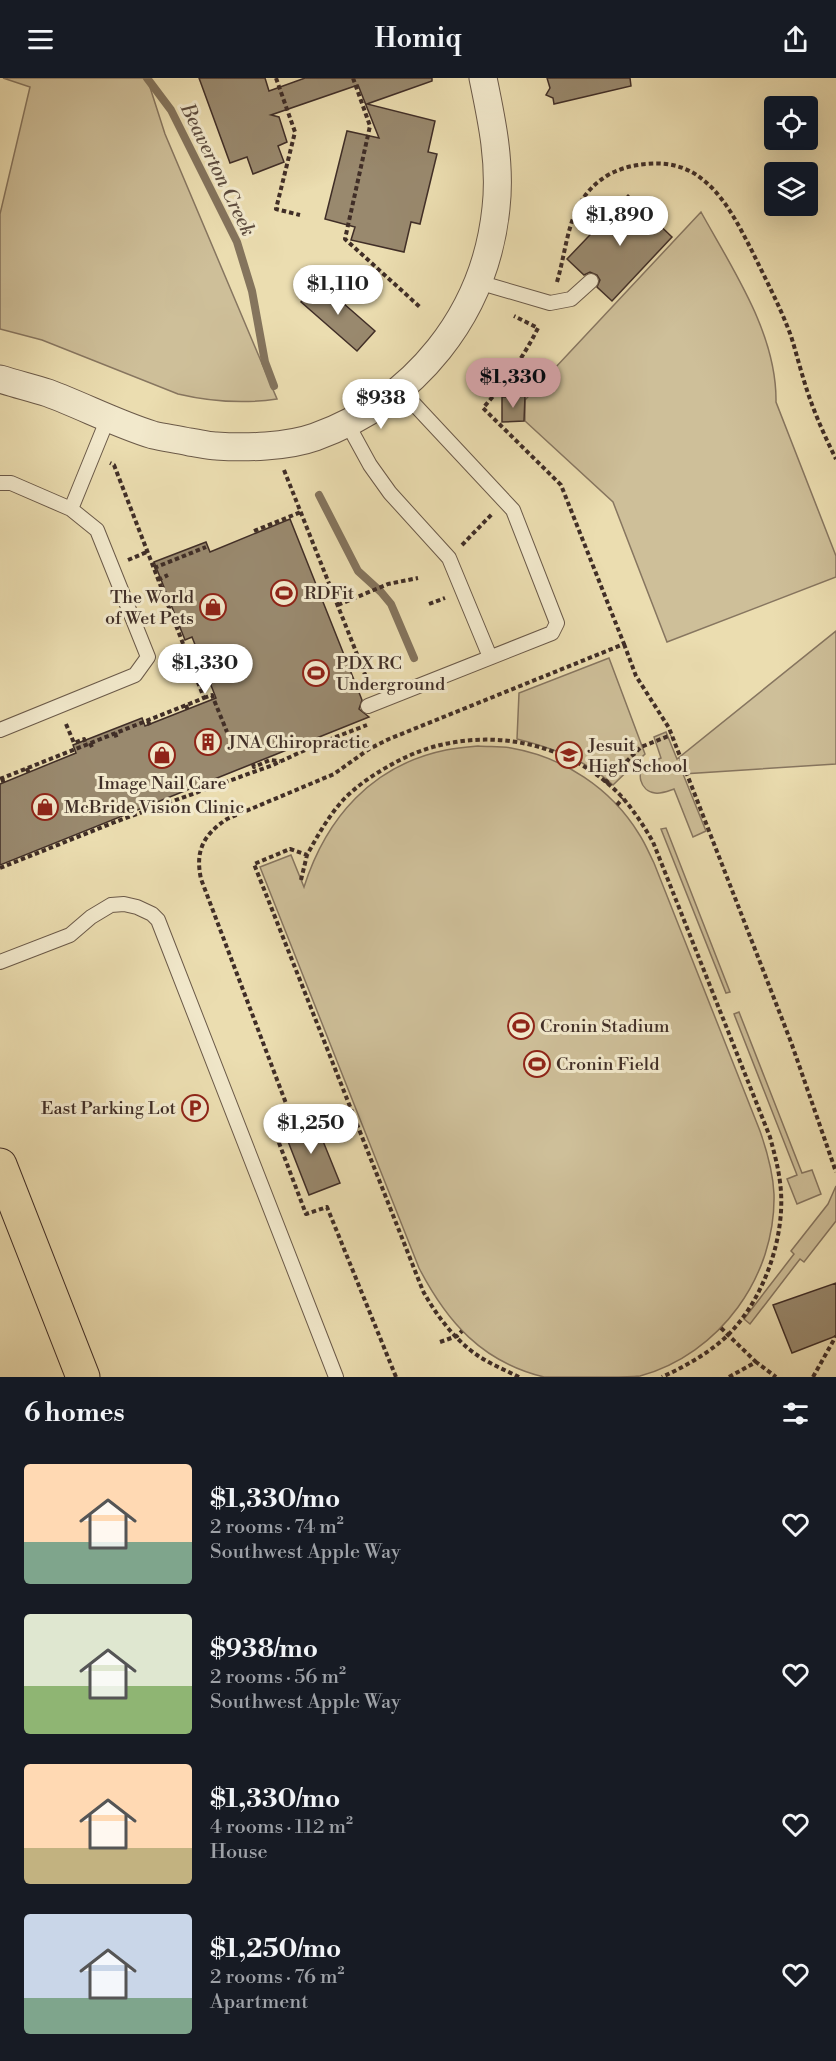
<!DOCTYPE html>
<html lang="en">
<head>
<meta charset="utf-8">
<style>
  :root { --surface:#171b24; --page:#242831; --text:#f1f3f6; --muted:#9ea1a6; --accent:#c59692 }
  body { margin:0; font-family:"Libre Bodoni",serif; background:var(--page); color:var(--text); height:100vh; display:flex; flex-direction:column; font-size:22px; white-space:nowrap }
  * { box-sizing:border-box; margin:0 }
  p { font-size:20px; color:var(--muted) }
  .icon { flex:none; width:33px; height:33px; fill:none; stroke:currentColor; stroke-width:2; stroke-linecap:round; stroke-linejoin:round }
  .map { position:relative; height:1299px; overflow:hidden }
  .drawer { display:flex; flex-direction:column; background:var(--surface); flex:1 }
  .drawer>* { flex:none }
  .buttons { position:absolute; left:764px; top:18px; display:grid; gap:12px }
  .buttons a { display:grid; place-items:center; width:54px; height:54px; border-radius:6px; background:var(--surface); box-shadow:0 6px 24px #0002; font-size:30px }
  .price { position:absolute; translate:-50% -51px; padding:0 14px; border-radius:21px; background:#fff; color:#222; font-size:20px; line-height:39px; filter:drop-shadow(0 2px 3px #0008) }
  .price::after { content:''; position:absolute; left:50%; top:36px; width:18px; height:14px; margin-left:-9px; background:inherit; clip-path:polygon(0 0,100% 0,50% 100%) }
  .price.active { background:var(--accent); color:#111 }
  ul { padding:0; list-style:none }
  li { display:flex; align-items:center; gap:18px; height:150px; padding:0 24px }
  li span { display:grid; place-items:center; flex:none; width:168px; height:120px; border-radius:6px; color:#555 }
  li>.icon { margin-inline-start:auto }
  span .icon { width:72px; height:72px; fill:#fffc; stroke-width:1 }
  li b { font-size:26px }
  h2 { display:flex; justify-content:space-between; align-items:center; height:72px; padding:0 24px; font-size:26px }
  header { display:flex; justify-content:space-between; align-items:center; height:78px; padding:0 24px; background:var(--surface); font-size:27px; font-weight:600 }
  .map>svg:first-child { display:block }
</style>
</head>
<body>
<header><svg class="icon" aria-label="menu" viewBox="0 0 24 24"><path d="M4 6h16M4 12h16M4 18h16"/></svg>Homiq<svg class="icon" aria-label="share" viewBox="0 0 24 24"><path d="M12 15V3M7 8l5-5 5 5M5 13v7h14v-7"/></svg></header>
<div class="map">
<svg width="836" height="1299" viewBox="0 0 836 1299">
  <rect width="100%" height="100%" fill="#ebddb0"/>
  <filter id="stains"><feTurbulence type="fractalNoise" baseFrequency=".00333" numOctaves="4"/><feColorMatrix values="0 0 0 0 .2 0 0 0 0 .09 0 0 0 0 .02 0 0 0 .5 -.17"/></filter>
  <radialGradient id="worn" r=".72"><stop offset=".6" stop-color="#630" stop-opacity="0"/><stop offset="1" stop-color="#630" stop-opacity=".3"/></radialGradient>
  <path fill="#cebf99" stroke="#877660" stroke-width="1.5" d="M3 0H147L165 56 277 321C243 326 212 324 178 316L42 262 0 251V136L30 9Z
    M701 134C733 192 777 256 776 324L836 478V499L667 564 613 424 525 343V322Z
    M836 553V686L683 696 706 753 693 759 674 711C668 713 661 716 655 715 640 713 635 694 647 685 651 683 657 682 661 680L654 659 666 654 677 681Z
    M609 580 645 676 613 707C586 682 553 670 517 661L519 615Z
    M478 668C489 669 500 668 511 670 563 679 611 710 639 756 645 765 649 775 654 785L760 1053C767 1073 773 1094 774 1116 776 1198 720 1276 640 1298 630 1299 618 1299 608 1299 587 1299 565 1299 544 1299 482 1284 447 1244 419 1190L260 789 291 777 304 809C326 740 372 687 446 672 456 670 467 669 478 668Z
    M666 750 730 914 726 915 661 751Z
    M739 934 802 1095 812 1092 821 1116 797 1126 787 1101 797 1097 734 936Z
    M836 1108V1143L804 1184 800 1181 750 1246 744 1241 794 1176 791 1173 828 1126Z"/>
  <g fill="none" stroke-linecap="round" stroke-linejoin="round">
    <path stroke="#84745d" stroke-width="8" d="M147 0 171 32 237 164 252 213 265 284 274 308
      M319 417 358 493 381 514 391 526 414 580"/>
  </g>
  <path fill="#99896e" stroke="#402e27" stroke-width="1.5" d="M199 0H265L269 13 305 0H432V3L367 26 435 43 428 74 437 76 420 146 411 144 404 174 351 162 355 149 325 141 347 53 379 60 358 7 271 37 279 39 287 64 278 68 284 84 253 96 247 79 230 85Z
    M547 0H630L631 8 554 26 553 20 546 17 550 10Z
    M628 117 672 159 612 223 597 209 600 202 597 197 590 194 584 197 567 181Z
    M319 204 375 253 357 273 301 224Z
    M525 318 524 343 502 344V319Z
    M290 441 362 622 359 631 369 639 0 787V706L76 675 73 667 142 640 145 648 216 620 192 559 185 562 154 484 206 464 210 474Z
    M312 1036 340 1105 309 1117 282 1048Z
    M836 1205V1258L792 1275 773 1227Z"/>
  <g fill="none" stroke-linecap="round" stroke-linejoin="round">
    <defs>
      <path id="lane" d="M478 204 550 225 571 221 591 203
        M347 345 370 387 390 415 449 480 490 579
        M0 405H11L71 431 97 452 148 579 135 597 0 652
        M71 431 108 340
        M368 628 552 555 557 545 513 432 400 311
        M0 884 70 857 91 839 111 827 124 826 137 829 152 836 158 842 336 1299"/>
      <path id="street" d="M0 301C16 306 32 310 48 315 83 328 117 346 153 357 165 360 177 361 189 364 198 365 207 368 216 368 245 370 287 369 315 359 415 323 485 237 496 130 501 86 492 43 483 0"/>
      <path id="primary" d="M0 1087 83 1299"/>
    </defs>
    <use href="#lane" stroke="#6b5a49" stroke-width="16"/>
    <use href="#street" stroke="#6b5a49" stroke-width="29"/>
    <use href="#primary" stroke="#402e27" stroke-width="35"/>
    <path stroke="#402e27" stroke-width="4" stroke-dasharray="4.5 3" stroke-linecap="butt" d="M276 0 295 54 276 131 300 137
      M353 0 370 48 345 161 421 230
      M557 204C569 163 567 122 608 97 621 90 633 87 647 86 667 84 686 88 702 101 725 119 738 146 751 171 765 200 780 228 791 258 796 274 800 290 805 306 813 332 824 357 836 381
      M284 392 370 609
      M254 453 301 434
      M462 467 492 436
      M128 482 147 474
      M154 490 206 469
      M158 502 168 497
      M429 526 445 520
      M338 527 388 506 418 500
      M176 549 186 545
      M624 566 636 598 669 650 791 964 836 1094
      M200 609 215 603
      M204 620 212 617 227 654
      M186 627 188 633
      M148 643 150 648
      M66 646 74 665 84 661 86 667
      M115 655 117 661
      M90 665 93 671
      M253 686 254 689 270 682 280 683
      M27 690 29 696
      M2 700 4 706
      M0 701 204 620 114 387 110 385
      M605 705 641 669 671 657
      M617 727 623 720
      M0 790 115 744 273 687 320 665 367 647
      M301 802 307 777
      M721 1250 756 1284
      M440 1264 457 1258 462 1253
      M396 1299 327 1129 306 1136 268 1036 287 1028 201 801C195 773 203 757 227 741L334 696 369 671 389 661 624 566 561 407 483 330C505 305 523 280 538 250L514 238
      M519 1299C505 1292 490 1286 477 1277 455 1262 436 1237 423 1213L254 786 290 771 307 777C318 757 329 737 345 720 360 705 379 693 398 683 470 645 565 658 622 719 634 733 644 748 653 764L770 1059C774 1074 778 1088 780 1104 787 1155 765 1220 728 1257 709 1275 686 1288 662 1299
      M729 1299 756 1284 776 1299
      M813 1299 836 1258"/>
    <use href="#lane" stroke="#f2e9cc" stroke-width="14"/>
    <use href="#street" stroke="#f2e9cc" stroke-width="27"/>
    <use href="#primary" stroke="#ebddb0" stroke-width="33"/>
  </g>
  <defs>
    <symbol id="stadium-ring" viewBox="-11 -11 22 22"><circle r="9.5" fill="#f2e9cc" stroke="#8f2418" stroke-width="1.5"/><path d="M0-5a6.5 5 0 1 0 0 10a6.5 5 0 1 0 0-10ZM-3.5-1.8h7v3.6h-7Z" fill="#8f2418"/></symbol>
    <symbol id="shop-ring" viewBox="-11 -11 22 22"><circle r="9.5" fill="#f2e9cc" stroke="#8f2418" stroke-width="1.5"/><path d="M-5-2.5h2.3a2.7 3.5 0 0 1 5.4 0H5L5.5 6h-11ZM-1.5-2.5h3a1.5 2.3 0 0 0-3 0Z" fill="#8f2418"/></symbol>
    <symbol id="building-ring" viewBox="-11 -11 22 22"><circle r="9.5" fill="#f2e9cc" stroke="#8f2418" stroke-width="1.5"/><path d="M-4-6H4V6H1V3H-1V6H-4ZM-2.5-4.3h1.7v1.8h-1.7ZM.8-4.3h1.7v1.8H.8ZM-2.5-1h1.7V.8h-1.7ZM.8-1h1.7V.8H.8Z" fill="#8f2418"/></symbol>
    <symbol id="school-ring" viewBox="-11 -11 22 22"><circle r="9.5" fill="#f2e9cc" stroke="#8f2418" stroke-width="1.5"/><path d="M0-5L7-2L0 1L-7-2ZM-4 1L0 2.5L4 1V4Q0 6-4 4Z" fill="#8f2418"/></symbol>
    <symbol id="parking-ring" viewBox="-11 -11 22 22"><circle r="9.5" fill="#f2e9cc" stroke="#8f2418" stroke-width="1.5"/><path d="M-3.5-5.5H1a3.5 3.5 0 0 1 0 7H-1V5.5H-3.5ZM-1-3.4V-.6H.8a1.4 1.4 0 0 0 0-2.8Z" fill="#8f2418"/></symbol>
  </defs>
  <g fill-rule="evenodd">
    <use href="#stadium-ring" x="269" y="500" width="30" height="30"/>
    <use href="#shop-ring" x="198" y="514" width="30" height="30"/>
    <use href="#stadium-ring" x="301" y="580" width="30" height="30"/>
    <use href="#building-ring" x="193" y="649" width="30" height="30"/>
    <use href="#shop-ring" x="147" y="662" width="30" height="30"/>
    <use href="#school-ring" x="554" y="662" width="30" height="30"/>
    <use href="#shop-ring" x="30" y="714" width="30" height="30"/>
    <use href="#stadium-ring" x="506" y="933" width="30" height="30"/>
    <use href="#stadium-ring" x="522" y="971" width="30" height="30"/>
    <use href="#parking-ring" x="180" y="1015" width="30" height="30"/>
  </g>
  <g text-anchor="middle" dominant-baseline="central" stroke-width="6" stroke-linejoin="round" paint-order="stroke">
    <g font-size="18" fill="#402e27" stroke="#f2e9cc" text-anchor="start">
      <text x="304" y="515">RDFit</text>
      <text x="194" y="519" text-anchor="end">The World<tspan x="194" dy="21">of Wet Pets</tspan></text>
      <text x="336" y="585">PDX RC<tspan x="336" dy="21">Underground</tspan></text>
      <text x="228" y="664">JNA Chiropractic</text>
      <text x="588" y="667">Jesuit<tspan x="588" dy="21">High School</tspan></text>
      <text x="162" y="705" text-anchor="middle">Image Nail Care</text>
      <text x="64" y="729">McBride Vision Clinic</text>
      <text x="540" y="948">Cronin Stadium</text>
      <text x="556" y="986">Cronin Field</text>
      <text x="176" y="1030" text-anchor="end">East Parking Lot</text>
    </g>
    <g font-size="20" font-style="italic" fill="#5c4b3e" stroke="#f2e9cc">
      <text transform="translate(217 92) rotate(64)">Beaverton Creek</text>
    </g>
  </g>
  <rect width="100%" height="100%" filter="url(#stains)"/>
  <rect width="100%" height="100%" fill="url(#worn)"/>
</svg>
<div class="buttons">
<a><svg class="icon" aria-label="locate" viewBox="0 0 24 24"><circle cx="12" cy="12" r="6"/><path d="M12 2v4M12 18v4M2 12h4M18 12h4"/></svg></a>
<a><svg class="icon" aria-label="layers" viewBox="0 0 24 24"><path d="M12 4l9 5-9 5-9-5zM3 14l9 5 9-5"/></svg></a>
</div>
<b class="price" style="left:620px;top:169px">$1,890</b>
<b class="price" style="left:338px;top:238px">$1,110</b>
<b class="price active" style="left:513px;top:331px">$1,330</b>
<b class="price" style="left:381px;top:352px">$938</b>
<b class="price" style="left:205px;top:617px">$1,330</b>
<b class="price" style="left:311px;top:1077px">$1,250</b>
</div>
<section class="drawer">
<h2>6 homes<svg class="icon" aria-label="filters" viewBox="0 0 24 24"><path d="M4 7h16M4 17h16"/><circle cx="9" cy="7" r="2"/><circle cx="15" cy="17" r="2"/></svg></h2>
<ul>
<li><span style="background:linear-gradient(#ffd9b3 65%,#7fa58c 0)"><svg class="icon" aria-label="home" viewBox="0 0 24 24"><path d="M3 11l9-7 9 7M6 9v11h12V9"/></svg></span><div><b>$1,330/mo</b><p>2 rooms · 74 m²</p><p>Southwest Apple Way</p></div><svg class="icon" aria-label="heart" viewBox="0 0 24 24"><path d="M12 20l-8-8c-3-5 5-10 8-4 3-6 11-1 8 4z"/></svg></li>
<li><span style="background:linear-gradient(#dfe7d0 60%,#8fb573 0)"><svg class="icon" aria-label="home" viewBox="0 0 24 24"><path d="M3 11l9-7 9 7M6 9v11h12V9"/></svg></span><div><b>$938/mo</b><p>2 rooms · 56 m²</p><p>Southwest Apple Way</p></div><svg class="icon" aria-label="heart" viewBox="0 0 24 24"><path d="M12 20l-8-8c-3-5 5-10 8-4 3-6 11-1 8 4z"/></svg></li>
<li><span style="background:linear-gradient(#ffd9b3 70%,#c2b280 0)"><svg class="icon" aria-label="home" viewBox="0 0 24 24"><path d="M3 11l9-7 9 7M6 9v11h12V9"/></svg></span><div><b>$1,330/mo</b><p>4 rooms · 112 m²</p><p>House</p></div><svg class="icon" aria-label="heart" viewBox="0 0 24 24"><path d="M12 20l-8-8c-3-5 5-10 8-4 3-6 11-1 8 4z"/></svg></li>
<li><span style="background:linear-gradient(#c9d6e8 70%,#7fa58c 0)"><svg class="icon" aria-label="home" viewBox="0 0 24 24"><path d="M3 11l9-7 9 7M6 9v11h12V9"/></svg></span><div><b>$1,250/mo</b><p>2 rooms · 76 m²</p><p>Apartment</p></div><svg class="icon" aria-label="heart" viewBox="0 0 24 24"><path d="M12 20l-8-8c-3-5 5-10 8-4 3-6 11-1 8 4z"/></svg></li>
</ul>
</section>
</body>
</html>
